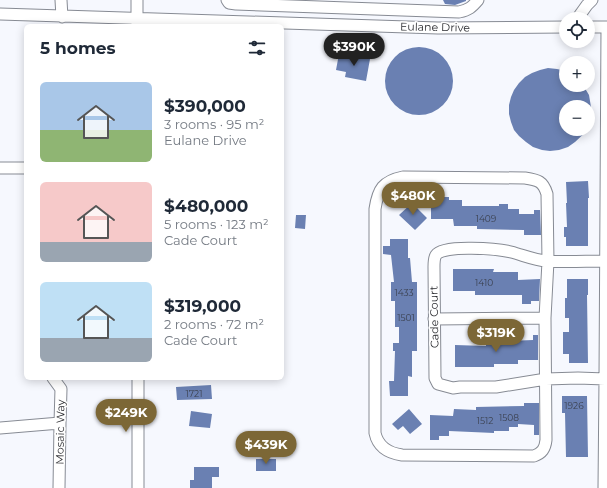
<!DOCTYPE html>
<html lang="en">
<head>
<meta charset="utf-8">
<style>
  :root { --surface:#fff; --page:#f6f6f7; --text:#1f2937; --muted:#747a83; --accent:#7c6736 }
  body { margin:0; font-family:Montserrat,sans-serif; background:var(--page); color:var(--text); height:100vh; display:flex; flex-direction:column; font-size:15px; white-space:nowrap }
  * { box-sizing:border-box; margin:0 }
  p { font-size:13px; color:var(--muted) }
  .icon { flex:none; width:22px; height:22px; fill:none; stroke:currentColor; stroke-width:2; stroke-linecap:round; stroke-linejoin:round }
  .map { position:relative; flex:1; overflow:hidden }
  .panel { position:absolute; left:24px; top:24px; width:260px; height:356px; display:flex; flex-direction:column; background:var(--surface); border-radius:6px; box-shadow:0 2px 10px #0003 }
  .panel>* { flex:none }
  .tools { position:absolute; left:559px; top:12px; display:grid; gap:8px }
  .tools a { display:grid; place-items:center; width:36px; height:36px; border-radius:50%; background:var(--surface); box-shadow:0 2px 10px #0003; font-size:20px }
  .price { position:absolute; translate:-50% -34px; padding:0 9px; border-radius:14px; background:var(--accent); color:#fff; font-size:13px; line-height:26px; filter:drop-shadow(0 1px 2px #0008) }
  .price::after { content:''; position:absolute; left:50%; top:24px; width:12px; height:9px; margin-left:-6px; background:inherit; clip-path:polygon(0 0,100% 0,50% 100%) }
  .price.current { background:#222; color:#fff }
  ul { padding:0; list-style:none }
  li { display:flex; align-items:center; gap:12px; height:100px; padding:0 16px }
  li span { display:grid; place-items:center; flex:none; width:112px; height:80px; border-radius:6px; color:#555 }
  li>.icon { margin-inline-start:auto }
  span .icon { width:48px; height:48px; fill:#fffc; stroke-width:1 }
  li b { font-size:17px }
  h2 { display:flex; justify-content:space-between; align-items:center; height:48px; padding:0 16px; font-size:17px }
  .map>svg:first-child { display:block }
</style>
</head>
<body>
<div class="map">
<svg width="607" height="488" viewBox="0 0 607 488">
  <rect width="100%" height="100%" fill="#f6f8fe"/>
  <path fill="#6a80b2" d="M443 0H466V1L455 5 445 4Z
    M385 81a34 34 0 1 1 68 0a34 34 0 1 1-68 0Z
    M339 54 370 59 366 81 345 77 346 72 336 70Z
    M548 68 557 69 566 71V85H583L589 95 591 107H566V129H589L575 142 568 147 559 150 550 151 542 150 533 147 526 142 519 136 514 130 511 122 509 114V105L511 97 514 90 519 83 525 77 532 73 540 70Z
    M588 181 589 198H588V246H566V237H564V227H567L566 203H567L566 182Z
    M431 197H449V200H462V206H499V204H508V209H519V214H534V210H540L541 235H524V230L477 229V226H454L453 219H431Z
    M412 203 427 218 415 230 399 215Z
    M296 215H306L305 229 295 228Z
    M390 239H408V258H410L412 282H417V351H412V377L408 376V396H390L389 381H394L395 351H393V343H399V327H395V301H391V282H394L391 255 383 254V246H390Z
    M453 269H494L493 272H518V280L540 279 539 301H531V304H522V295H475V291H453Z
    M567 279H588V295H587L588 363H569V354H563V332H569V318H565V298H567Z
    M533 335H538V360H518V364H494V367H455V345L486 346V342L533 340Z
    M211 385 212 399 177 400 176 387Z
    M562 396H587L588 457H566L565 413H562Z
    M524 403H539V435H534V425L518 424V427H509V431H494V433L449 431V436H439V440H430V415L453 416 454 409 476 410V407L524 406Z
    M409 409 422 424 410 434 403 426 398 430 392 424Z
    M191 411 212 414 210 428 189 426Z
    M256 459H276V471H256Z
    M194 467H219V477H212V488H190V480H194Z"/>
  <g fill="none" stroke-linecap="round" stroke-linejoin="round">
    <defs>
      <path id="minor" d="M61 0 62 17
        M227 0 229 3 236 4 459 12C469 10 472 7 478 0
        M0 14 438 28 566 27
        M577 19 587 5 592 0
        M137 26V0
        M588 27H607
        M0 168H26
        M403 177 525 178C538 180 543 181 547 194L548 261 545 318 546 440C545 449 542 453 534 456L402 455C388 453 378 447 375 433V209C378 189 383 181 403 177Z
        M434 319 545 318
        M53 378 61 389 60 423 59 488
        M605 379 578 378 546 379 496 387H460L453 388 438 384 435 378 434 267C434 263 434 258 436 255 443 244 499 249 511 252 523 255 534 260 547 261 566 262 586 261 606 261
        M0 428 60 423
        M138 488V378
        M604 488 605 379 607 27"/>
    </defs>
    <use href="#minor" stroke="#878b94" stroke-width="13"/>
    <use href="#minor" stroke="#fff" stroke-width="11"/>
  </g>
  <g text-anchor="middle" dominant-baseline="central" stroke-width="3" stroke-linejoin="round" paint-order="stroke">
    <g font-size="9" fill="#3b4150">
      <text x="486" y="218">1409</text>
      <text x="484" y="282">1410</text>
      <text x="404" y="292">1433</text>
      <text x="406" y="317">1501</text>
      <text x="194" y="393">1721</text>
      <text x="574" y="405">1926</text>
      <text x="509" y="417">1508</text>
      <text x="485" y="420">1512</text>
    </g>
    <g font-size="11" fill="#2b2c30" stroke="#fff">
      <text transform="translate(435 27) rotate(1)">Eulane Drive</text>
      <text transform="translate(434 317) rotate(-91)">Cade Court</text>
      <text transform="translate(60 432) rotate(-89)">Mosaic Way</text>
    </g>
  </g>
</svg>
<div class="tools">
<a><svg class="icon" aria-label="locate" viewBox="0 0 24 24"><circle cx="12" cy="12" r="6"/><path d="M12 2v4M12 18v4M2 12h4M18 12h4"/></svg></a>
<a>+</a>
<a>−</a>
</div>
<b class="price current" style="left:354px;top:67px">$390K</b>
<b class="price" style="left:413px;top:216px">$480K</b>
<b class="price" style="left:496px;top:353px">$319K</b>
<b class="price" style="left:126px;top:433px">$249K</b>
<b class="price" style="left:266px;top:465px">$439K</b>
<section class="panel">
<h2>5 homes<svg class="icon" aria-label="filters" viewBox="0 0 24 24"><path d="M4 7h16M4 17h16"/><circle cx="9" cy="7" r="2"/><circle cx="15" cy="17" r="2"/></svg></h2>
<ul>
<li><span style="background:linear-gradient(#a9c7e8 60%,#8fb573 0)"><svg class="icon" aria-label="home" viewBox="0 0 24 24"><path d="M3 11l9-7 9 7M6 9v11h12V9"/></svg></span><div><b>$390,000</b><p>3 rooms · 95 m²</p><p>Eulane Drive</p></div></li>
<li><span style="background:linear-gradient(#f6c9c9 75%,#9aa5b1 0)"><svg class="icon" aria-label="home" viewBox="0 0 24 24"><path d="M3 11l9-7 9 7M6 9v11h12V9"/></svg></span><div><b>$480,000</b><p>5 rooms · 123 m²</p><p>Cade Court</p></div></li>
<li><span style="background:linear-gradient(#bfe0f5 70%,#9aa5b1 0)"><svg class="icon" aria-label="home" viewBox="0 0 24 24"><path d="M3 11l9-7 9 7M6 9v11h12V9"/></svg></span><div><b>$319,000</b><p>2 rooms · 72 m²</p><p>Cade Court</p></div></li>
</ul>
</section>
</div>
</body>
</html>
